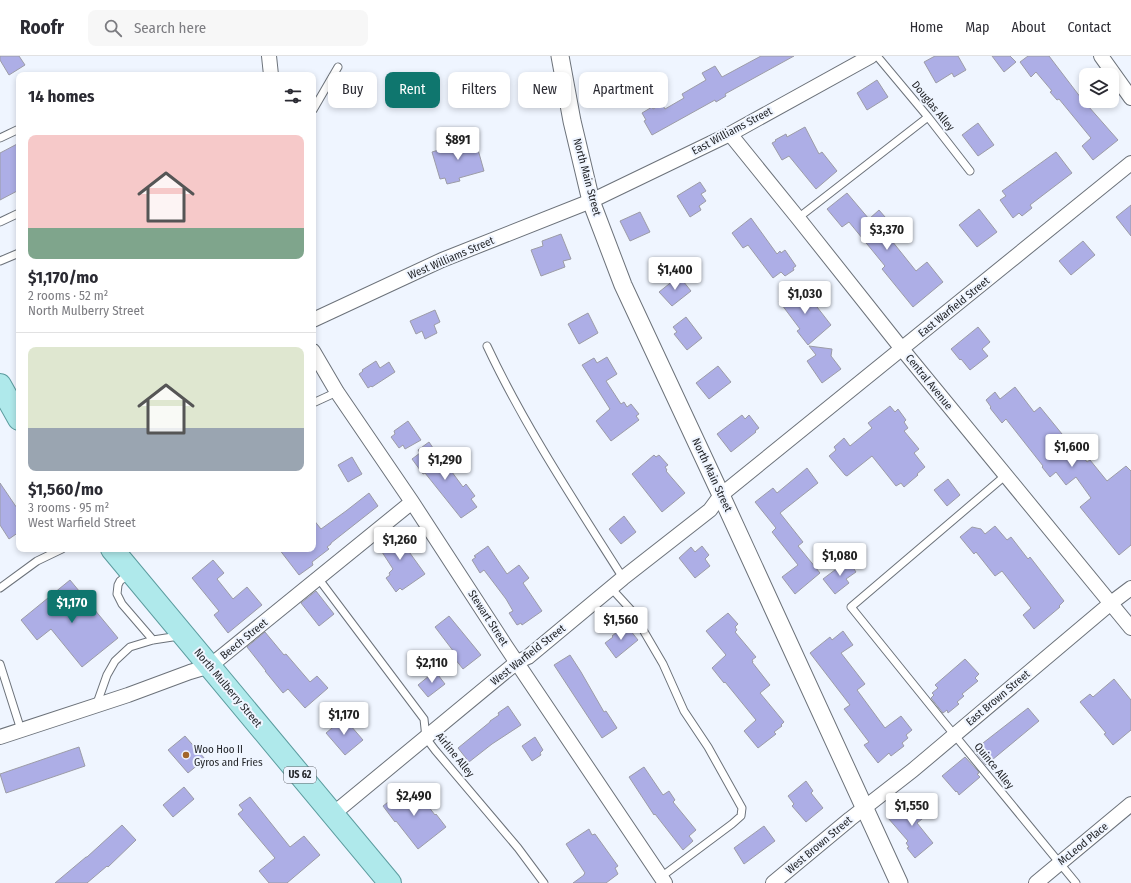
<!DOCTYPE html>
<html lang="en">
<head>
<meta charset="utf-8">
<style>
  :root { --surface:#fff; --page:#f7f7f7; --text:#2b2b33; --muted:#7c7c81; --line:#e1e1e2; --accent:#0f766e }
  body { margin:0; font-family:"Fira Sans Condensed",sans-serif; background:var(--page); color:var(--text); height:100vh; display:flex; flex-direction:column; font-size:15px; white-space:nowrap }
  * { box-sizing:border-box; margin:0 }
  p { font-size:13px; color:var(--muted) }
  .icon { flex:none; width:22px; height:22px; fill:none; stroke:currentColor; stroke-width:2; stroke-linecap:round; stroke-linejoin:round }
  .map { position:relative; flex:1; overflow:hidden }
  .sheet { position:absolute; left:16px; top:16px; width:300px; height:480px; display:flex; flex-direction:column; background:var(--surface); border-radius:8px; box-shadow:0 2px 6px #0003 }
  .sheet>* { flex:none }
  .banner { position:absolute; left:328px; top:16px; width:380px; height:36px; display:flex; gap:8px }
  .buttons { position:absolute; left:1079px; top:12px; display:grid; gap:8px }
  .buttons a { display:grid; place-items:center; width:40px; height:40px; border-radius:8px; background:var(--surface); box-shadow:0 2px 6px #0003; font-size:20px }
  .price { position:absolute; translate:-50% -34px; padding:0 9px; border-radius:4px; background:#fff; color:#222; font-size:13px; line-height:26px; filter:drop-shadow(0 1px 2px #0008) }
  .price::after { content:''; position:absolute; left:50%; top:24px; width:12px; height:9px; margin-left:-6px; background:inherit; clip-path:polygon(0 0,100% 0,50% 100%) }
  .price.active { background:var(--accent); color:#fff }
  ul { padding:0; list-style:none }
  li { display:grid; align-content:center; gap:8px; height:212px; padding:0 12px }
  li+li { border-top:1px solid var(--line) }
  li span { display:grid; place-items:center; height:124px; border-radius:8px; color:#555 }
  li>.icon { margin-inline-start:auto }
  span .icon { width:72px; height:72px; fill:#fffc; stroke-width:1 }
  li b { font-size:17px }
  h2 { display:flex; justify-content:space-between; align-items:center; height:48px; padding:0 12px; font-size:17px }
  .tag { padding:0 14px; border-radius:8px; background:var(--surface); box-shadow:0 2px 6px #0003; font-size:14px; line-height:36px }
  .tag.active { background:var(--accent); color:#fff }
  header { display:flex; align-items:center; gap:24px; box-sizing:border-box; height:56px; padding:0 20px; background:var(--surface); border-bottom:1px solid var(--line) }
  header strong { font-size:19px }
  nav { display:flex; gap:22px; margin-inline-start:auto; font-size:14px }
  .search { width:280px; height:36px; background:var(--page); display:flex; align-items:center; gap:10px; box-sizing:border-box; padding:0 14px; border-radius:8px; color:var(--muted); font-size:15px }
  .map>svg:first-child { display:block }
</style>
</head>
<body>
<header>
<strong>Roofr</strong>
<div class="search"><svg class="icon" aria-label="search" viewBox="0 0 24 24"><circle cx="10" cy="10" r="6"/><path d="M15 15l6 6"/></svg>Search here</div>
<nav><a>Home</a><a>Map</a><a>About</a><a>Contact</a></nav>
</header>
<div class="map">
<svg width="1131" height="827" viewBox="0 0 1131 827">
  <rect width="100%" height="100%" fill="#eff5ff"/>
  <path fill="#adaee6" stroke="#9c9ca7" d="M0 0H19L25 9 9 19 0 4Z
    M761 0H794L725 38 726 40 716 46 715 44 652 79 644 65 646 64 642 57 652 51 653 53 662 48 665 53 684 42 682 38 706 24 702 17 715 10 722 21Z
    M935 0H958L966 14 954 21 952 17 936 27 924 6Z
    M992 0H1010L1016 6 1004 16Z
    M1028 0H1049L1081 42 1118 84 1093 104 1082 90 1091 82 1059 43 1057 44 1050 36 1052 35 1036 16 1031 21 1020 6Z
    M877 24 888 41 867 54 857 37Z
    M978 67 994 89 978 100 962 79Z
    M805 71 819 98 822 96 837 115 816 133 789 100 782 104 772 87 776 85 775 84 786 78 787 81Z
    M475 83 484 115 459 122 460 125 447 128 445 122 440 123 432 96Z
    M19 87V134L0 144V97Z
    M1056 96 1072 117 1030 149 1032 152 1022 160 1019 157 1013 162 1000 144 1006 140 1002 135Z
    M700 126 706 135 701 138 706 145 699 150 701 154 690 161 677 140Z
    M847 137 869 163 879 154 892 169 884 175 916 215 927 206 943 226 913 251 882 213 885 210 849 166 842 171 827 153Z
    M1131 149V180L1116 161Z
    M979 153 997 176 977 191 959 169Z
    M640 156 650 176 630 185 620 165Z
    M751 162 777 198 780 195 781 197 785 194 796 210 793 212 794 214 785 220 781 216 773 222 748 189 743 192 732 177Z
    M561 178 571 203 563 205 565 211 541 220 531 194 543 190 542 185Z
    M1083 185 1095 199 1071 219 1059 205Z
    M679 220 691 235 672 250 659 236Z
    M800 229 831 269 808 289 797 275 800 273 779 245Z
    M435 254 440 266 434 269 437 277 425 283 422 275 416 278 410 265Z
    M588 257 598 277 579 288 568 268Z
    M686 261 702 282 687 294 674 278 677 276 673 271Z
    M978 271 990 286 982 293 988 300 970 314 961 303 960 304 951 293Z
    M809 290 832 293 831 300 841 313 822 327 807 305 816 299Z
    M607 301 617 318 606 325 621 348 624 346 627 351 631 348 639 358 636 360 639 364 611 385 596 365 610 353 582 309 594 302 597 307Z
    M376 305 380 312 389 306 395 316 372 331 371 330 368 332 359 318 363 315 362 314Z
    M718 310 731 326 709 343 696 327Z
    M1015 331 1034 356 1040 351 1071 389 1073 387 1087 406 1090 404 1107 425 1126 410 1131 415V489L1119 499 1080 451 1091 442 1076 421 1066 429 1056 416 1050 421 1042 411 1043 410 1006 363 1002 367 990 352 991 351 986 344 995 336 1000 343Z
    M890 350 895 356 898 353 906 364 904 366 908 372 904 375 919 393 914 397 925 411 917 418 918 419 904 431 901 427 896 430 872 400 847 420 845 419 829 400 836 394 834 391 844 382 850 390 872 372 868 367Z
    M742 359 745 363 749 359 759 372 755 375 756 376 731 396 717 378Z
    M408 365 421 384 405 393 403 389 399 392 391 381 395 378 394 375Z
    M429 386 448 414 449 412 463 431 466 428 475 440 471 443 477 451 461 462 425 417 423 418 412 403 420 397 418 394Z
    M654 399 656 401 659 399 668 409 665 411 667 414 666 415 685 437 662 456 632 418Z
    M352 401 362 418 348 426 338 409Z
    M807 412 818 427 780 457 803 486 798 490 820 517 795 538 782 521 798 509 772 476 776 472 755 446 773 432 777 437Z
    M948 423 960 439 947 450 934 434Z
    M0 427 19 455V476L9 483 0 469Z
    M369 437 378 450 331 487V488L327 491 329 493 312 506 313 509 299 519 279 493H313V463L321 473 346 455Z
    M624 460 636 476 621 488 609 473Z
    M995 470 1007 484 1011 481 1028 503 1030 501 1064 545 1059 550 1060 551 1034 573 1023 559 1031 552 1002 515 995 520 976 496 974 498 960 481 972 471 981 473 985 478Z
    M400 473 406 483 402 486 425 518 402 534 400 532 396 536 386 522 390 519 389 517 393 513 382 496 385 494 379 484 394 474 395 476Z
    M488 490 507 518 519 509 529 522 523 527 542 555 522 569 521 567 517 569 509 557 513 555 506 543 484 514 480 517 472 504 476 501 474 500Z
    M702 490 709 499 705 503 710 510 695 522 679 502 691 491 695 496Z
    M213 504 224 517 217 523 233 543 247 531 262 549 228 577 214 559 219 555 192 522Z
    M848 504 856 516 846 523 849 527 835 538 823 523Z
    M70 524 118 582 82 611 51 573 37 584 21 564Z
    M316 535 334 558 319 570 301 547Z
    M728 557 738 568 735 571 737 574 735 576 756 601 752 604 753 606H752L770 629 760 637 784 666 781 669 782 670 774 676 776 678 758 692 744 675 756 664 725 626 724 627 712 612 726 599 706 575Z
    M449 560 481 599 463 613 451 598 454 596 435 571Z
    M626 569 638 584 616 602 605 587 613 581 612 580Z
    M843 575 853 589 841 597 865 628 857 634 885 672 901 660 912 674 906 679 908 682 902 687 904 690 891 700 889 697 878 707 864 689 869 686 844 653 850 649 810 597 830 581 832 584Z
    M265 576 284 599 286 598 310 626 317 620 328 632 305 652 288 633 283 637 265 615H266L247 591Z
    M570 599 581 616 604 656 606 655 617 672 602 682 554 609Z
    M965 603 979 618 975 622 978 625 962 638 964 640 957 646 959 648 948 657 947 654 943 657 931 642 934 639 932 637 938 632 935 629Z
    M435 615 445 628 428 641 418 629Z
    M1114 623 1131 644V674L1113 689 1104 678 1106 677 1080 646 1090 638 1093 641Z
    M508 650 521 669 492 688 469 706 458 692 490 666V665L499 659 498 657Z
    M1028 652 1039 665 986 709 974 694Z
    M344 662 363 684 345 699 326 677Z
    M185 680 205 703 188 717 168 694Z
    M535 681 543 694 540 697 541 699 532 705 522 690Z
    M79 691 85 710 6 737 0 718Z
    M965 701 978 715 979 717 977 718 980 721 959 739 957 735 956 736 942 720Z
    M644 711 663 739 669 735 675 744 673 746 696 774 689 780 693 785 683 794 655 758 654 759 629 721Z
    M806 725 813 735 811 737 823 752 806 766 792 750 794 748 788 740Z
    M411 728 435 759 436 758 446 771 418 793 396 765 395 766 383 750Z
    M184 731 194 743 173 761 163 749Z
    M250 741 290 791 304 780 320 799 287 827H269L259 815 275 802 238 758 243 754 239 749Z
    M913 742 927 759 917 767 933 787 915 802 907 792 909 791 906 787 908 785 888 762Z
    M122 769 136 784 108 811 107 810 87 827H55L86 801H87Z
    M764 770 775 785 744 808 734 792Z
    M589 773 592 779 595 778 618 810 615 812 618 818 606 827H573L584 819V818L585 817 566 788Z"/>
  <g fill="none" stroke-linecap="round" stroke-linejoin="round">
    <defs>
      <path id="service" d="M877 0 928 61 970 115
        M313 54 338 11
        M0 82 19 73
        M798 162 928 61
        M0 166 19 157
        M0 205 19 197
        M487 290C525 371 575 446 623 522
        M313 347 337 336
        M1006 419 851 551 943 665 1076 827
        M129 518 120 525 118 529 117 538 122 548 153 584
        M318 522 424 663 426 682 435 694 518 792 544 827
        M0 532 37 505 62 493
        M611 532 632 555 663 608 684 655 708 691 742 752 741 760 732 768 661 821
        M0 608 21 674
        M96 650 107 619 115 605 130 591 153 584 179 580"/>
      <path id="minor" d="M269 0 271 19
        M1101 0 1131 42
        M730 78 798 162 902 293 1131 572
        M313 264 442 204 591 145 730 78 871 0
        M313 295 337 336 412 446 505 589 665 827
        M0 681 128 639 190 616 210 610 412 446
        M333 758 517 606 528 601 623 522 710 454 721 439 1131 107
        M773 827 850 763 913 714 1111 547 1131 532
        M1036 827 1131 748"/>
      <path id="tertiary" d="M560 0 572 65 591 145 623 229 721 439 899 827"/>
      <path id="primary" d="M0 329 19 363
        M112 493 390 827"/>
    </defs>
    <use href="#service" stroke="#6c727a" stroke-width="9"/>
    <use href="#minor" stroke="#6c727a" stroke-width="16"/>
    <use href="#tertiary" stroke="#6c727a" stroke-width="19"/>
    <use href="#primary" stroke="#5c9c9f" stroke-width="24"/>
    <use href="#service" stroke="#fff" stroke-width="7"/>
    <use href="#minor" stroke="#fff" stroke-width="14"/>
    <use href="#tertiary" stroke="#fff" stroke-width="17"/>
    <use href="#primary" stroke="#afe9eb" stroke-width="22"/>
  </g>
  <circle fill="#a26629" stroke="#eff5ff" stroke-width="1.5" cx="186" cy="699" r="4"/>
  <g text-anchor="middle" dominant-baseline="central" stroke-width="4" stroke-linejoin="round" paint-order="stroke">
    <rect fill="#eff5ff" stroke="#61646a" stroke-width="1" x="284" y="711" width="32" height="16" rx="3"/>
    <g font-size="10" font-weight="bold" fill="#24262a">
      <text x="300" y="719">US 62</text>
    </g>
    <g font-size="11" fill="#24262a" stroke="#eff5ff">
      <text transform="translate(933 50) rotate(51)">Douglas Alley</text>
      <text transform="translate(732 75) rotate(-28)">East Williams Street</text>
      <text transform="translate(587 121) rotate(75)">North Main Street</text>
      <text transform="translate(451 202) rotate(-23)">West Williams Street</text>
      <text transform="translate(954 251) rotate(-39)">East Warfield Street</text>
      <text transform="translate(929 326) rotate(51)">Central Avenue</text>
      <text transform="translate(712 419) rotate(65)">North Main Street</text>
      <text transform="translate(488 562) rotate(57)">Stewart Street</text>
      <text transform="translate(244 583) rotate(-39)">Beech Street</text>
      <text transform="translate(528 599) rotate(-38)">West Warfield Street</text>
      <text transform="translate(228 632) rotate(50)">North Mulberry Street</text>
      <text transform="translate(998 642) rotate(-40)">East Brown Street</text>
      <text transform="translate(455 699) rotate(51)">Airline Alley</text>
      <text transform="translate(994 710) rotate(51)">Quince Alley</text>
      <text transform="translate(1083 788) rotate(-39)">McLeod Place</text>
      <text transform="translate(819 789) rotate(-40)">West Brown Street</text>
    </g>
    <g font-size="11" fill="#24262a" stroke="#eff5ff" text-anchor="start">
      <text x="194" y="693">Woo Hoo II<tspan x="194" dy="13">Gyros and Fries</tspan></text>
    </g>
  </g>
</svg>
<div class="buttons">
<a><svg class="icon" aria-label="layers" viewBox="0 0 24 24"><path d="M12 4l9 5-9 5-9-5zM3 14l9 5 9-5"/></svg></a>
</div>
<b class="price" style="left:458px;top:105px">$891</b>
<b class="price" style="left:887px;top:195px">$3,370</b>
<b class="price" style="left:675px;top:235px">$1,400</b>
<b class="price" style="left:805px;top:259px">$1,030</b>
<b class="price" style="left:1072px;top:412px">$1,600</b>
<b class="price" style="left:445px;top:425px">$1,290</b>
<b class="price" style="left:400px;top:505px">$1,260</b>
<b class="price" style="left:840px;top:521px">$1,080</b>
<b class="price active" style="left:72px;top:568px">$1,170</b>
<b class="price" style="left:621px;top:585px">$1,560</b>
<b class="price" style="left:432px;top:628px">$2,110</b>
<b class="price" style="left:344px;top:680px">$1,170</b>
<b class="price" style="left:414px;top:761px">$2,490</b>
<b class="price" style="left:912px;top:771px">$1,550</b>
<div class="banner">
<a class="tag">Buy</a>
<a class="tag active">Rent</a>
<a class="tag">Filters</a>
<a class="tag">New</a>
<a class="tag">Apartment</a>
</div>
<section class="sheet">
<h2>14 homes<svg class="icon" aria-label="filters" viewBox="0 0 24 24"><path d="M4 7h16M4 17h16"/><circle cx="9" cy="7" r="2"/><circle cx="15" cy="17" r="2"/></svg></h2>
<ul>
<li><span style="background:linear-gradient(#f6c9c9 75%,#7fa58c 0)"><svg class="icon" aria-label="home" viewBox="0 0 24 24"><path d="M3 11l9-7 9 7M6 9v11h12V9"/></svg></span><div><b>$1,170/mo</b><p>2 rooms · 52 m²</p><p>North Mulberry Street</p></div></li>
<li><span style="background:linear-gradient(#dfe7d0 65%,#9aa5b1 0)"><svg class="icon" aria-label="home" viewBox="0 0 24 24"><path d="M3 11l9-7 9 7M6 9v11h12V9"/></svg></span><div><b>$1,560/mo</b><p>3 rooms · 95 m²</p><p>West Warfield Street</p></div></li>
</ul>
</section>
</div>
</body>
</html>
